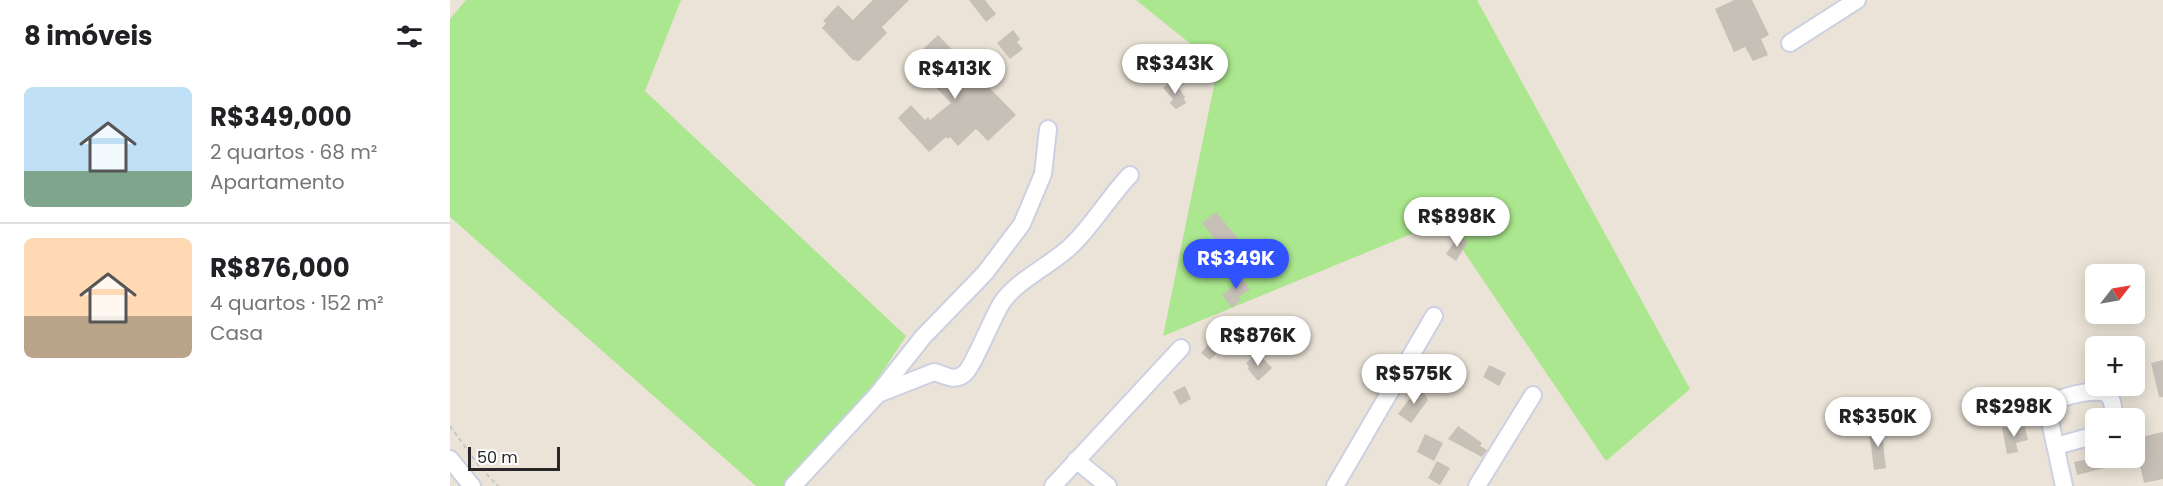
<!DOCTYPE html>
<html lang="pt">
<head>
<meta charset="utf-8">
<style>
  :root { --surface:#fff; --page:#f6f6f6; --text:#202124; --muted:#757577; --line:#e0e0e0; --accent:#3053ff }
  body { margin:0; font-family:Poppins,sans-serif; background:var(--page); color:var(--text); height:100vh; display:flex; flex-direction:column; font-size:22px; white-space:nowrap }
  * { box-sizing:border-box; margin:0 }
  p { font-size:20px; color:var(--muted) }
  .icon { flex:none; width:33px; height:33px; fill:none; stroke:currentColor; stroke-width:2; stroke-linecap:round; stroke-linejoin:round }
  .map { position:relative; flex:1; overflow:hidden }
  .panel { display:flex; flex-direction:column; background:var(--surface); width:450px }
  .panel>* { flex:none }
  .needle { width:39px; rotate:59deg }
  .buttons { position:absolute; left:1635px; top:264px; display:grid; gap:12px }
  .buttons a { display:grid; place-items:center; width:60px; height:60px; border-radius:9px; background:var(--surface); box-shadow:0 3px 15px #0003; font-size:30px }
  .scale { position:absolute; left:18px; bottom:15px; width:92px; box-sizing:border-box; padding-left:6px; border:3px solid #272727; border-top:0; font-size:16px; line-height:21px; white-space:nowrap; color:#272727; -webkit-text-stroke:4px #fff; paint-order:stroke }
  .price { position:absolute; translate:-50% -51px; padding:0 14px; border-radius:21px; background:#fff; color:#222; font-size:20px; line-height:39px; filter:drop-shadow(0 2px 3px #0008) }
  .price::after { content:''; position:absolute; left:50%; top:36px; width:18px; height:14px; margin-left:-9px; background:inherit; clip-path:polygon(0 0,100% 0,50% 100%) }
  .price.current { background:var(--accent); color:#fff }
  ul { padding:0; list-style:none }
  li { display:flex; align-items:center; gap:18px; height:150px; padding:0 24px }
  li+li { border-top:2px solid var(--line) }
  li span { display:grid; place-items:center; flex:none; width:168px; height:120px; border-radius:9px; color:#555 }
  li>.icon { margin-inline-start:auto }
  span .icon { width:72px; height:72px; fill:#fffc; stroke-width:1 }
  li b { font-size:26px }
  h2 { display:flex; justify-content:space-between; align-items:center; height:72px; padding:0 24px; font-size:26px }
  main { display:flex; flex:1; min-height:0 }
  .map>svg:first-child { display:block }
</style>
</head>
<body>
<main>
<section class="panel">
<h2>8 imóveis<svg class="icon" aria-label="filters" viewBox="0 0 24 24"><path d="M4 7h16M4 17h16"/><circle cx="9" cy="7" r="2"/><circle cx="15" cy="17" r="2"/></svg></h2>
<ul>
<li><span style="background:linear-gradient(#bfe0f5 70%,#7fa58c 0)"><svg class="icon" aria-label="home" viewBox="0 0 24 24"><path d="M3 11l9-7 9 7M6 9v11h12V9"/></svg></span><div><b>R$349,000</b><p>2 quartos · 68 m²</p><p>Apartamento</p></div></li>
<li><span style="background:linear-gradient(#ffd9b3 65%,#b9a48a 0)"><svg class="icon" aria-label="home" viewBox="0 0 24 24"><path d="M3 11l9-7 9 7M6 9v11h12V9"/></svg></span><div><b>R$876,000</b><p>4 quartos · 152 m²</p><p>Casa</p></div></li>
</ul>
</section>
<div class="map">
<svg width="1713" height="486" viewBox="0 0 1713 486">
  <rect width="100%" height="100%" fill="#ebe3d7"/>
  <path fill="#abe78e" d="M16 0H231L195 91 456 336 357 486H306L0 217V19Z
    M686 0H1027L1240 389 1156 461 993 221 713 336 768 66Z"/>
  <path fill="#c6c0b7" d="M423 0H459L432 27 437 33 409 61 403 60 372 28 376 23 373 21 388 5 403 20Z
    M519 0H535L546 14 536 22Z
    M1284 0H1302L1319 35 1311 39 1318 55 1303 61 1295 47 1284 52 1265 9Z
    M563 30 570 39 567 42 573 49 560 59 547 43Z
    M488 35 566 115 538 141 526 129 508 146 500 137 498 139 496 137 479 152 448 118 461 105 475 120 478 117 480 120 501 103 460 61Z
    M723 80 735 97 734 99 736 103 726 109 720 103 723 99 713 88Z
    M766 212 797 249 782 261 752 223Z
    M1008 236 1018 242 1006 261 996 254Z
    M787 271 800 289 789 297 791 300 782 308 772 295 784 285 778 277Z
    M762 340 772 348 760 360 751 353Z
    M808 353 822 368 808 381 797 368 799 367 796 363Z
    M1713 360V397H1709L1701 363Z
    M1039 365 1056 373 1049 386 1033 377Z
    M970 385 978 400 961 423 948 414Z
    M735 386 741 399 730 405 723 392Z
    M1008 426 1032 443 1030 446 1037 450 1032 457 998 439Z
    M1562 426 1563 429 1575 427 1578 440 1566 443 1568 452 1557 454 1552 428Z
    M1431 427 1436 468 1424 470 1419 429Z
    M1713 432V479L1694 483 1686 448 1693 446 1691 437Z
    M975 434 993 443 984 461 967 452Z
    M1643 458H1660L1662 466 1627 475 1624 462Z
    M987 461 1000 468 990 485 978 478Z"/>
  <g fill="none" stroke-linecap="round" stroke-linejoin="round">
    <defs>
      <path id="minor" d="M1340 43 1407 0
        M428 394 484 372C495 375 504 382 514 374 523 368 543 315 553 301 568 280 601 265 621 246 643 225 659 197 680 175
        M1606 446 1646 435
        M0 459 22 486
        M626 460 658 486
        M343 486 427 395 473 337 535 273 572 224 593 174 598 129
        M603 486 731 348
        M885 486 984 316
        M1027 486 1083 395
        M1614 486 1598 412C1600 408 1602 403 1607 401 1617 395 1650 387 1658 395 1664 401 1663 410 1664 418"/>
    </defs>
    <use href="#minor" stroke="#ccd0e2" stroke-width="20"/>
    <path stroke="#c7c7c7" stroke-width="2" stroke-dasharray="4.5 3" stroke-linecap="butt" d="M0 426 29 466 48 486"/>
    <use href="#minor" stroke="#fff" stroke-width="16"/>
  </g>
</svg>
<div class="buttons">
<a><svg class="needle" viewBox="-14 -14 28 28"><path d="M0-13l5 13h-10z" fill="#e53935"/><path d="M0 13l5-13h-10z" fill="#757577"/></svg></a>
<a>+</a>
<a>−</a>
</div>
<div class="scale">50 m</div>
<b class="price" style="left:725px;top:95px">R$343K</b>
<b class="price" style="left:505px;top:100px">R$413K</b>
<b class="price" style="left:1007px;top:248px">R$898K</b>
<b class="price current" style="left:786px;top:290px">R$349K</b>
<b class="price" style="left:808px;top:367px">R$876K</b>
<b class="price" style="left:964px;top:405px">R$575K</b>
<b class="price" style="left:1564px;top:438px">R$298K</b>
<b class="price" style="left:1428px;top:448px">R$350K</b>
</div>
</main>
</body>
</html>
